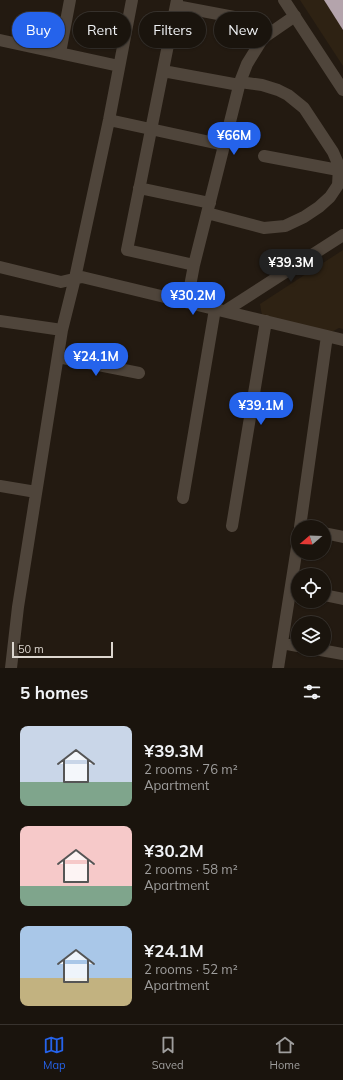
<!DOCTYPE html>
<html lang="en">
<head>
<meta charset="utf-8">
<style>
  :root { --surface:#1a140d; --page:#27211b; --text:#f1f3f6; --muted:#9f9e9d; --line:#38332e; --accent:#2563eb }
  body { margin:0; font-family:Mulish,sans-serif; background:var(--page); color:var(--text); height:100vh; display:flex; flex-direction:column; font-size:15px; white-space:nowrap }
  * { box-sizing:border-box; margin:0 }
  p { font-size:13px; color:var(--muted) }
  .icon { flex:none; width:22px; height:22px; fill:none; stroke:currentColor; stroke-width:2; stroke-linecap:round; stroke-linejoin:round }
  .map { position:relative; height:668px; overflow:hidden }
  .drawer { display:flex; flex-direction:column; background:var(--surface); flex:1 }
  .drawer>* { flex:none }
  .hud { position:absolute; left:12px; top:12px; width:319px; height:36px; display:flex; gap:8px }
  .needle { width:26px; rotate:251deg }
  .buttons { position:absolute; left:291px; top:520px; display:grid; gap:8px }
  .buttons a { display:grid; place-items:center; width:40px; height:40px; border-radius:50%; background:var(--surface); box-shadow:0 1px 3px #0004,0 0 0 1px var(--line); font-size:20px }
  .scale { position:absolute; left:12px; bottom:10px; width:101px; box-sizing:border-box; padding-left:4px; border:2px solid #dcd6cf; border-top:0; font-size:11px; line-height:14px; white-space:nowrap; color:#dcd6cf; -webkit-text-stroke:3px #231a11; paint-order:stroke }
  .price { position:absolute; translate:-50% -34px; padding:0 9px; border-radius:14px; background:var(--accent); color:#fff; font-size:13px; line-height:26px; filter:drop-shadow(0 1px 2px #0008) }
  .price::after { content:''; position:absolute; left:50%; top:24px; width:12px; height:9px; margin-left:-6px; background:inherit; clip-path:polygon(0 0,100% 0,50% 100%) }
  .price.active { background:#222; color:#fff }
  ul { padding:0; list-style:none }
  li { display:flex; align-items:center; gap:12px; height:100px; padding:0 20px }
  li span { display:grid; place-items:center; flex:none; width:112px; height:80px; border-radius:8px; color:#555 }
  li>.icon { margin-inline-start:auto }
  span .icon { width:48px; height:48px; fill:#fffc; stroke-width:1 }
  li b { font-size:17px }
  h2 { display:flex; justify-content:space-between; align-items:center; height:48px; padding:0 20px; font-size:17px }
  .chip { padding:0 14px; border-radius:18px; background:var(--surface); box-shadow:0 1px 3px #0004,0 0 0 1px var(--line); font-size:14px; line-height:36px }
  .chip.active { background:var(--accent); color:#fff }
  .tab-bar { display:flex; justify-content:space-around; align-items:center; height:56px; border-top:1px solid var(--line); background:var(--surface); font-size:11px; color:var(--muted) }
  .tab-bar a { display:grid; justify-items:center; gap:2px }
  .tab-bar .active { color:var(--accent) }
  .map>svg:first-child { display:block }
</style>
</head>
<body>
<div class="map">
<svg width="343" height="668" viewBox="0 0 343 668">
  <rect width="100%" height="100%" fill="#231a11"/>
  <path fill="#2e2213" d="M300 0H343V66Z
    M343 250V329L339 328 331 332 262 316 260 304Z"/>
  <path fill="#b4a4ac" d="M324 0H343V30Z"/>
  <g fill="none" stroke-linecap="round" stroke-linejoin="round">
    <path stroke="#4f453b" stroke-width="12" d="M177 0 127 250 194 265
      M284 0 343 90
      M176 6 234 17 249 26 263 38
      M0 40 119 66
      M60 53 70 0
      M163 71 239 85
      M109 120 224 145
      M264 156 338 170
      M139 188 210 203
      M207 213 264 228 285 226 304 217 319 207 330 197 338 185 339 166 333 152 304 108 288 95 278 90 262 85 240 82
      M0 267 61 282 82 277 343 340
      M187 302 194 265 240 82 247 64 263 38 295 16
      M225 311 343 235
      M0 321 62 330
      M58 357 139 373
      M0 486 36 492
      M183 498 215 309
      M232 526 266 321
      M300 527 327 336
      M324 533 343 537
      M324 595 343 599
      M282 643 298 646
      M315 649 343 654
      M11 668 18 607 62 330 75 278 109 120 132 0
      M278 668 298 541"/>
  </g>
</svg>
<div class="buttons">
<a><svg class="needle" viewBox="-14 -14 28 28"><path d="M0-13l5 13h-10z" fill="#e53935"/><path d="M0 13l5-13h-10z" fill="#9f9e9d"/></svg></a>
<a><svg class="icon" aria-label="locate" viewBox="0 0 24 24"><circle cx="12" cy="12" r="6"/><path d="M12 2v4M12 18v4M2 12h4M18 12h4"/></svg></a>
<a><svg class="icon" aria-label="layers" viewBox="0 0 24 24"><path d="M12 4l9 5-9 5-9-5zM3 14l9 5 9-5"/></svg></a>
</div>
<div class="scale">50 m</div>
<b class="price" style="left:234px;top:156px">¥66M</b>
<b class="price active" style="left:291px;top:283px">¥39.3M</b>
<b class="price" style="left:193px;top:316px">¥30.2M</b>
<b class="price" style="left:96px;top:377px">¥24.1M</b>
<b class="price" style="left:261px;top:426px">¥39.1M</b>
<div class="hud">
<a class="chip active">Buy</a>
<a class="chip">Rent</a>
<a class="chip">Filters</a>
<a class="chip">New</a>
</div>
</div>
<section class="drawer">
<h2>5 homes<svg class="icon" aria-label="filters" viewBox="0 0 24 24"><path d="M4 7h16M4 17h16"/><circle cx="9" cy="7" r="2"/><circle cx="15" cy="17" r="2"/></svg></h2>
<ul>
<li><span style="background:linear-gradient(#c9d6e8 70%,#7fa58c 0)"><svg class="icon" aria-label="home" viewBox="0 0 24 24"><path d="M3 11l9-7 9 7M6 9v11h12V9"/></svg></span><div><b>¥39.3M</b><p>2 rooms · 76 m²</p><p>Apartment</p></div></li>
<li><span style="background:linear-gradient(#f6c9c9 75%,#7fa58c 0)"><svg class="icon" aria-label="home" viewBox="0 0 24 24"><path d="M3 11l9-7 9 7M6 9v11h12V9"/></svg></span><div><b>¥30.2M</b><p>2 rooms · 58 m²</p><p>Apartment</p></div></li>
<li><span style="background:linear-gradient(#a9c7e8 65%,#c2b280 0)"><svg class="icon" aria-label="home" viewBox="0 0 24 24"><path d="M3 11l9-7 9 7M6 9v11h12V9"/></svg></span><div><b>¥24.1M</b><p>2 rooms · 52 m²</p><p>Apartment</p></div></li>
</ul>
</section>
<nav class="tab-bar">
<a class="active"><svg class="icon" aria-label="map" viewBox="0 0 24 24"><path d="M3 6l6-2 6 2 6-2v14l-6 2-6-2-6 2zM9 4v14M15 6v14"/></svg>Map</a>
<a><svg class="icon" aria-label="saved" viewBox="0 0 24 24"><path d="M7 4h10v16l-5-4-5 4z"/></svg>Saved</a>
<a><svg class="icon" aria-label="home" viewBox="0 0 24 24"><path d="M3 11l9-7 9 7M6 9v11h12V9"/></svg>Home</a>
</nav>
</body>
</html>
